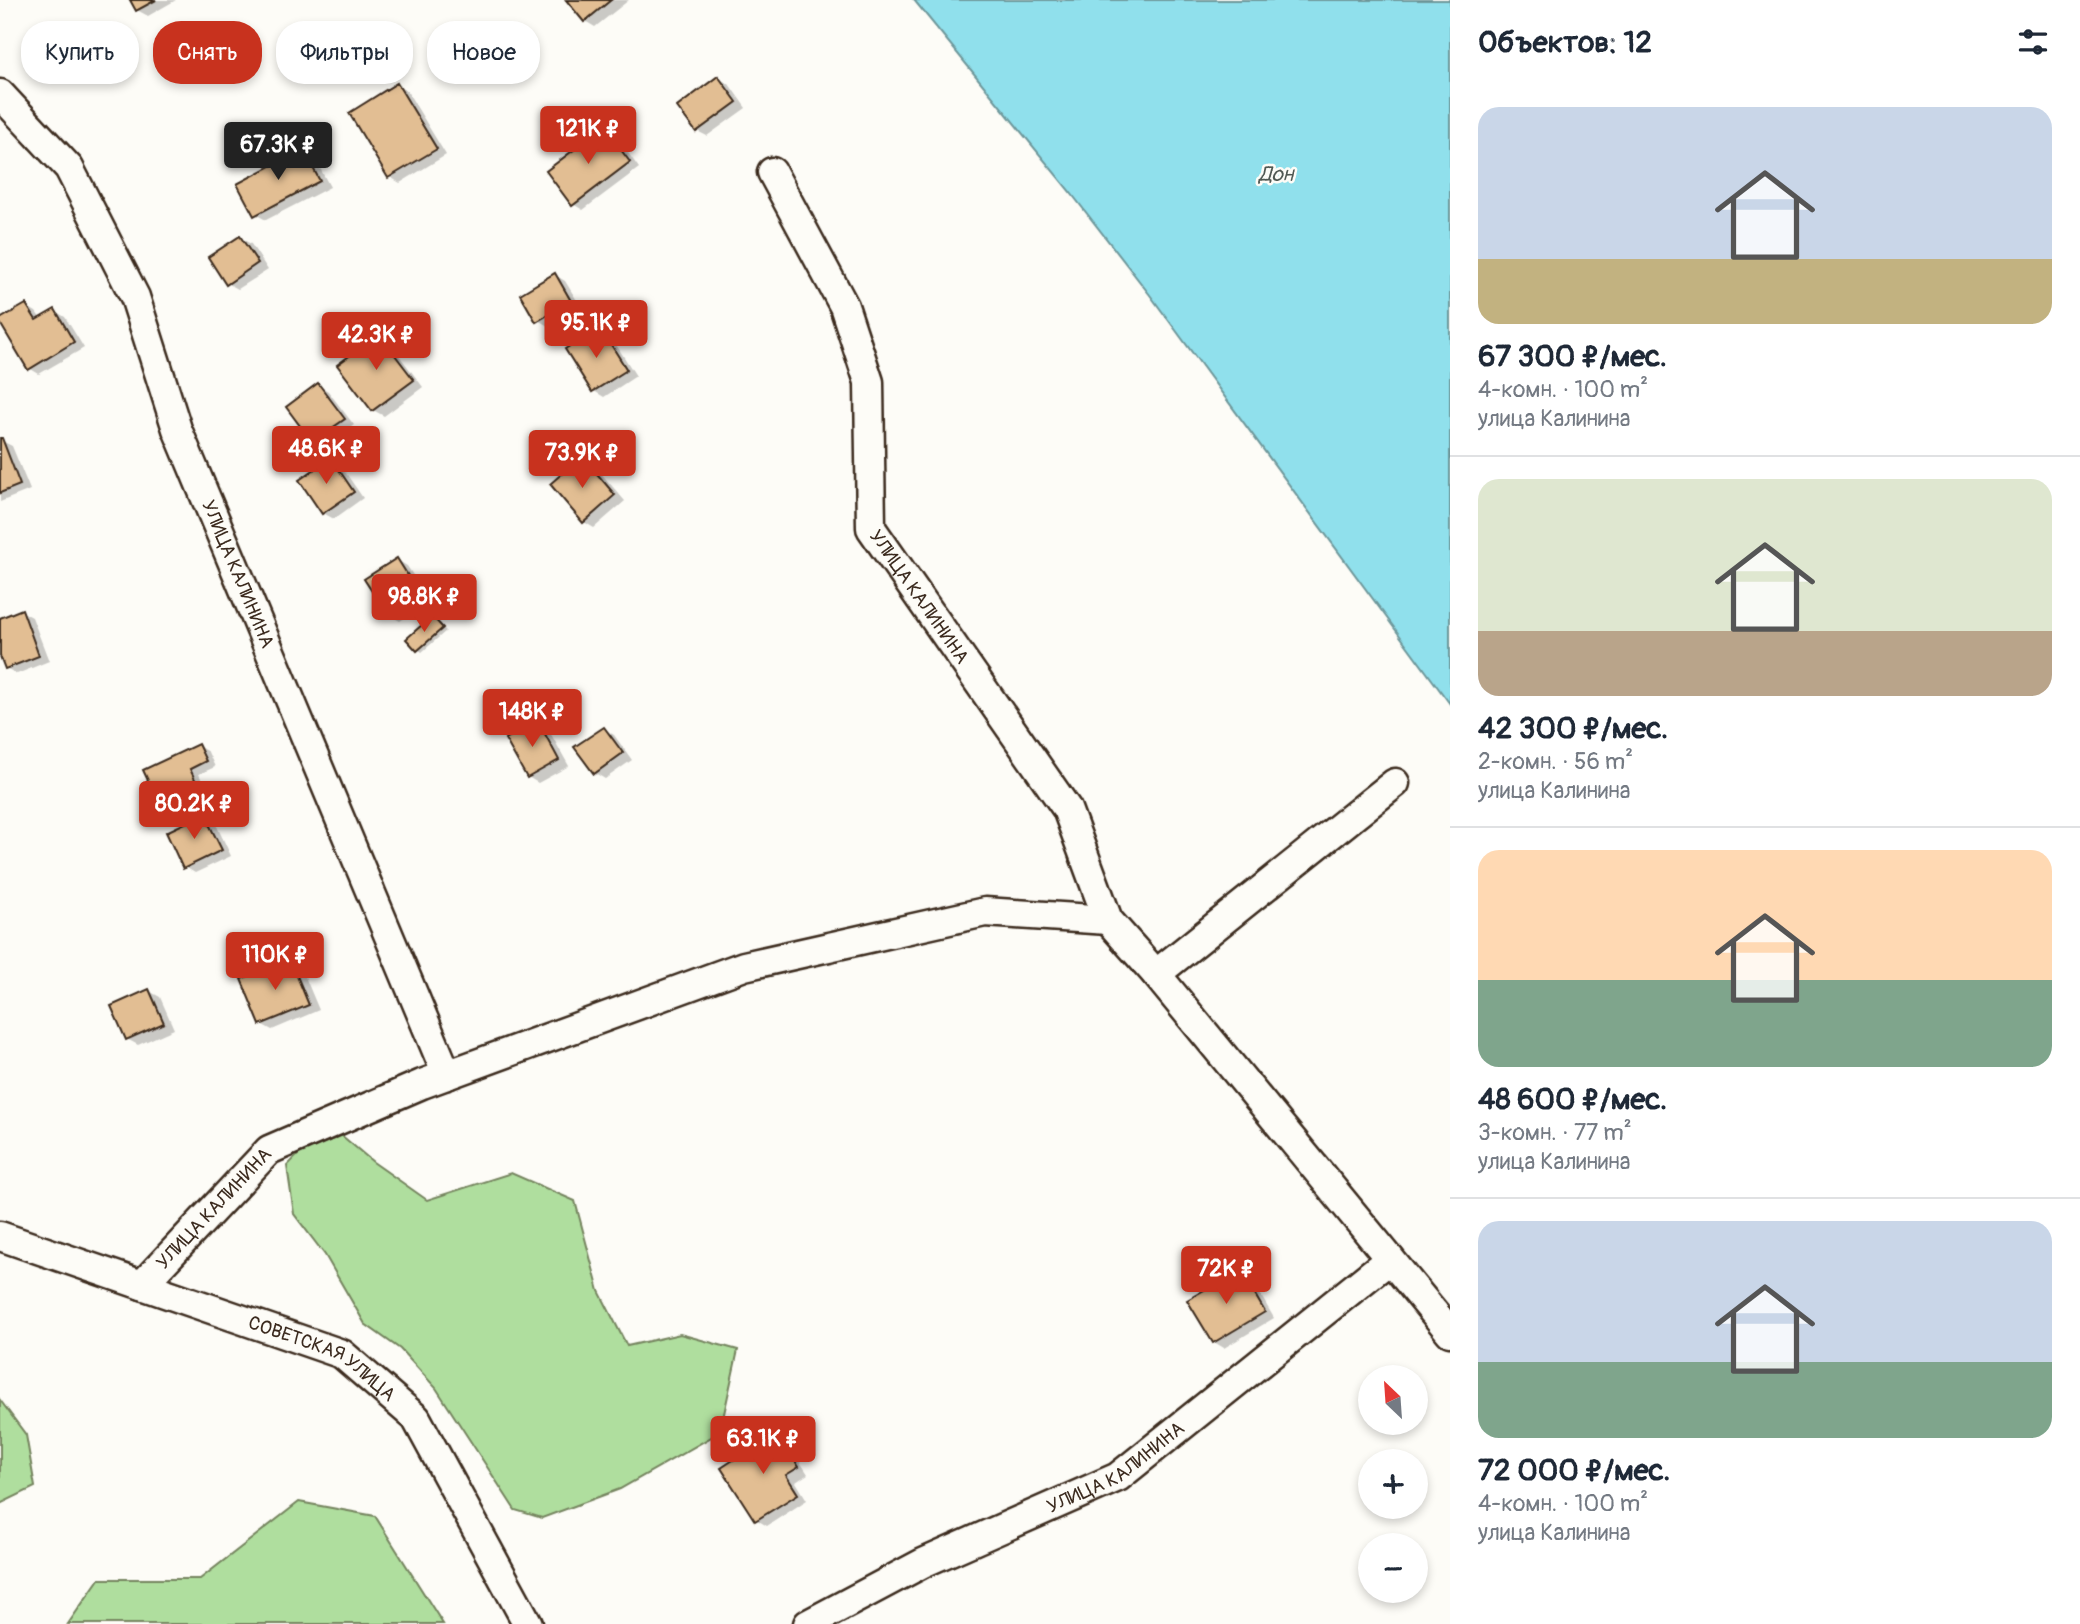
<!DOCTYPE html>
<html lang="ru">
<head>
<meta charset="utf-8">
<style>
  :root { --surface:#fff; --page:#f6f6f7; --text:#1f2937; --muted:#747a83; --line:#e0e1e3; --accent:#c8321e }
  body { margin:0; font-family:Pangolin,sans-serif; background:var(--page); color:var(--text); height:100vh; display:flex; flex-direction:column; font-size:26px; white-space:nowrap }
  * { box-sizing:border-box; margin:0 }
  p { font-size:23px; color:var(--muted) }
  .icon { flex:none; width:38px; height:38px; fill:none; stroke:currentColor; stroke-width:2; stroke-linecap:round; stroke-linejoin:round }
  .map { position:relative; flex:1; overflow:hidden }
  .side { display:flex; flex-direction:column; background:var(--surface); width:630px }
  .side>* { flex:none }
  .top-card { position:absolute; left:21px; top:21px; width:665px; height:63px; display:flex; gap:14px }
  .needle { width:46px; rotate:335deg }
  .controls { position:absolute; left:1358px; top:1365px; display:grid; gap:14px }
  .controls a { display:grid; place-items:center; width:70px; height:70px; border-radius:50%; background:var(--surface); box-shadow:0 4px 10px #0003; font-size:35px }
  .price { position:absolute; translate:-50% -60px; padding:0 16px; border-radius:7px; background:var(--accent); color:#fff; font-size:23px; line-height:46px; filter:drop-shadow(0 2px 4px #0008) }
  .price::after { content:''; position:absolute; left:50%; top:42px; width:21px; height:16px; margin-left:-10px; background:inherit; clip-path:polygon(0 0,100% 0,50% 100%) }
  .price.current { background:#222; color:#fff }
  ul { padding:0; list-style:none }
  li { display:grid; align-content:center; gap:14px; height:371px; padding:0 28px }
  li+li { border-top:2px solid var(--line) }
  li span { display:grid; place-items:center; height:217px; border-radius:21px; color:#555 }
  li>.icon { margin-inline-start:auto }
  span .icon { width:126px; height:126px; fill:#fffc; stroke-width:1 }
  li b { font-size:30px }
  h2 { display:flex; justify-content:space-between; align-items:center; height:84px; padding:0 28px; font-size:30px }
  .chip { padding:0 24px; border-radius:28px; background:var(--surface); box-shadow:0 4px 10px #0003; font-size:24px; line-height:63px }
  .chip.current { background:var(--accent); color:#fff }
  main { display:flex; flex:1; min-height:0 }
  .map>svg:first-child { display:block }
</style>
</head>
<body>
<main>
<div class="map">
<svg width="1450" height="1624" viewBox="0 0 1450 1624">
  <rect width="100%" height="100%" fill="#fdfcf7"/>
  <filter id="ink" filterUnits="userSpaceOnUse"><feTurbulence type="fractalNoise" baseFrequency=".0143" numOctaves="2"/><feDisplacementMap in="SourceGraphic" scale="14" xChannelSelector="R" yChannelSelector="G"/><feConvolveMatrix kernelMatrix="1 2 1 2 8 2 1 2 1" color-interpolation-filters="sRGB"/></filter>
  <g filter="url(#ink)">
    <path fill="#afde9e" stroke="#75845e" stroke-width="2" d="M328 1124 373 1162 427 1200 511 1173 575 1201 599 1291 627 1346 680 1334 738 1350 720 1432 620 1489 542 1518 515 1510 436 1388 400 1349 365 1324 325 1255 294 1214 287 1166Z
      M0 1400 26 1435 35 1487 0 1504Z
      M299 1502 375 1516 443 1624H68L99 1579H200Z"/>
    <path fill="#90e0ec" stroke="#6e979a" stroke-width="2" d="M914 0H1450V704L1150 295 1071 193Z"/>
    <path fill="#0003" d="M132 0H176L148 16 137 10Z
      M568 0H629L595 27 585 21Z
      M718 78 729 84 746 108 707 136 697 131Z
      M397 85 407 91 446 155 400 183 390 177Z
      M604 129 615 135 639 168 583 210 573 204Z
      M303 151 314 157 330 187 266 220 255 214Z
      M240 238 251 244 268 270 238 289 227 283Z
      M555 275 565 281 581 307 548 326 538 320Z
      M26 306 36 312 41 319 55 311 65 317 84 348 39 374 29 368Z
      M600 329 610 335 636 376 604 397 594 391Z
      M379 336 389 342 423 387 384 416 373 410 340 365Z
      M318 385 328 391 354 425 324 447 313 441Z
      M0 440 12 446 30 490 0 502Z
      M583 458 593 464 625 501 594 528 584 522Z
      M331 460 341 466 363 498 334 519 323 513Z
      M397 560 407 566 430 601 400 621 389 615Z
      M21 611 32 617 49 661 17 674 6 668 0 651V619Z
      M432 618 446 631 422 652 418 649Z
      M538 723 548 729 569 766 538 783 528 777Z
      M604 729 614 735 632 760 605 779 595 773Z
      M198 746 208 752 215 767 199 774 209 796 173 813 163 807Z
      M204 816 215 822 231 856 195 873 185 867Z
      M290 961 301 967 319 1010 272 1030 261 1024Z
      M149 991 160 997 174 1029 138 1045 127 1039Z
      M1240 1271 1250 1277 1274 1318 1224 1348 1214 1342Z
      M776 1434 786 1440 808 1474 796 1482 807 1500 767 1526 757 1520 723 1469Z"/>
    <path fill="#e2be93" stroke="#3b2a1e" stroke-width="2" d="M130 0H156L136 11Z
      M566 0H611L584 22Z
      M718 76 737 102 696 132 677 107Z
      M397 83 437 149 388 178 349 113Z
      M604 127 630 162 572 206 546 171Z
      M303 149 320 181 254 216 237 184Z
      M240 236 258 263 226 285 208 257Z
      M555 273 571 301 536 322 520 294Z
      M26 304 36 320 55 309 74 342 28 370 0 323V319Z
      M600 327 627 370 592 392 565 349Z
      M379 334 414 380 372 411 337 365Z
      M318 383 345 419 312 442 286 407Z
      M0 438H2L20 485 0 493Z
      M582 456 615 495 583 523 550 484Z
      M331 458 354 492 322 514 299 480Z
      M397 558 420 595 388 616 364 579Z
      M22 609 39 656 5 669 0 656V618Z
      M432 616 443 628 417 651 406 639Z
      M538 721 559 760 527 778 505 739Z
      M604 727 623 753 594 774 574 747Z
      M198 744 206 761 190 769 200 790 161 808 143 770Z
      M204 814 222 850 183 869 166 832Z
      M290 959 309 1005 260 1025 241 979Z
      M149 989 164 1023 126 1040 111 1006Z
      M1240 1269 1265 1312 1213 1343 1187 1300Z
      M776 1432 799 1467 786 1475 798 1494 755 1521 721 1468Z"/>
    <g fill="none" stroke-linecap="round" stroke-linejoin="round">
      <defs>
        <g id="street">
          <path id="s1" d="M0 94 69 168 135 297 177 429 447 1075"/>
          <path id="s2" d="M772 172 844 306 869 382 871 528 1067 809 1108 920 1156 974 1450 1332"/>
          <path d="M1156 974 1395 783"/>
          <path id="s3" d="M0 1236 342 1354 416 1418 528 1624"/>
          <path id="s4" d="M142 1285 269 1150 422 1084 744 966 985 912 1108 920"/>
          <path id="s5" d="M808 1624 923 1563 1118 1477 1390 1259"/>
        </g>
      </defs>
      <use href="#street" stroke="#3b2a1e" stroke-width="33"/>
      <use href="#street" stroke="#fdfcf7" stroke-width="28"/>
    </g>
  </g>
  <g text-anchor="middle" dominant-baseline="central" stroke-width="5" stroke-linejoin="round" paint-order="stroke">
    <g font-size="19" fill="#3b2a1e" stroke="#fdfcf7">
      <text stroke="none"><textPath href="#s1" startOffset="542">УЛИЦА КАЛИНИНА</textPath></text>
      <text stroke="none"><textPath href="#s2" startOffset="462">УЛИЦА КАЛИНИНА</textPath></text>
      <text stroke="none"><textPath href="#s4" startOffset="105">УЛИЦА КАЛИНИНА</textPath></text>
      <text stroke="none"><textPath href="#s3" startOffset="346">СОВЕТСКАЯ УЛИЦА</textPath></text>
      <text stroke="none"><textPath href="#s5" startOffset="346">УЛИЦА КАЛИНИНА</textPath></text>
    </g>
    <g font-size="21" font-style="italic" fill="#505852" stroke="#fdfcf7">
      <text x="1276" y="174">Дон</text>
    </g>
  </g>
</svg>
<div class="controls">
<a><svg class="needle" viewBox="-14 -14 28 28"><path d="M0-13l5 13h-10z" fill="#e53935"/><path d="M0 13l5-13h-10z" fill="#747a83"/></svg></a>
<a>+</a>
<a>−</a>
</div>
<b class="price" style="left:588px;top:166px">121K ₽</b>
<b class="price current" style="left:278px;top:182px">67.3K ₽</b>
<b class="price" style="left:596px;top:360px">95.1K ₽</b>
<b class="price" style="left:376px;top:372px">42.3K ₽</b>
<b class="price" style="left:326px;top:486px">48.6K ₽</b>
<b class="price" style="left:582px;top:490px">73.9K ₽</b>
<b class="price" style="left:424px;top:634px">98.8K ₽</b>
<b class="price" style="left:532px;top:749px">148K ₽</b>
<b class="price" style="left:194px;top:841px">80.2K ₽</b>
<b class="price" style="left:275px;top:992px">110K ₽</b>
<b class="price" style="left:1226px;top:1306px">72K ₽</b>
<b class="price" style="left:763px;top:1476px">63.1K ₽</b>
<div class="top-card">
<a class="chip">Купить</a>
<a class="chip current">Снять</a>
<a class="chip">Фильтры</a>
<a class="chip">Новое</a>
</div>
</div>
<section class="side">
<h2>Объектов: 12<svg class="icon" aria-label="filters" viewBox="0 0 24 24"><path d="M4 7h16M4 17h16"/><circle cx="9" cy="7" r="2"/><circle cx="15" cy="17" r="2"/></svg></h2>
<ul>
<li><span style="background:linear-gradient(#c9d6e8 70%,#c2b280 0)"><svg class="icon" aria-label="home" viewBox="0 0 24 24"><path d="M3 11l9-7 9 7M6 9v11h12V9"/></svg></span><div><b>67 300 ₽/мес.</b><p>4-комн. · 100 m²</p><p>улица Калинина</p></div></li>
<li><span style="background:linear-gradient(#dfe7d0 70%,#b9a48a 0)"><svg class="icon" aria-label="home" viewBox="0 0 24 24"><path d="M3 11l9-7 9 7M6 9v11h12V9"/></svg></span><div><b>42 300 ₽/мес.</b><p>2-комн. · 56 m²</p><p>улица Калинина</p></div></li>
<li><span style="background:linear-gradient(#ffd9b3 60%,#7fa58c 0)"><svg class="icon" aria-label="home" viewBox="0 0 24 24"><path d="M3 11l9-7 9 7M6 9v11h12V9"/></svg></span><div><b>48 600 ₽/мес.</b><p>3-комн. · 77 m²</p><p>улица Калинина</p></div></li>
<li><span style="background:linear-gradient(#c9d6e8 65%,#7fa58c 0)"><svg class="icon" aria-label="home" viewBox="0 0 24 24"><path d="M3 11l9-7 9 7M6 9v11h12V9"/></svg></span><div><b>72 000 ₽/мес.</b><p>4-комн. · 100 m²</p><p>улица Калинина</p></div></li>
</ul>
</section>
</main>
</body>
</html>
